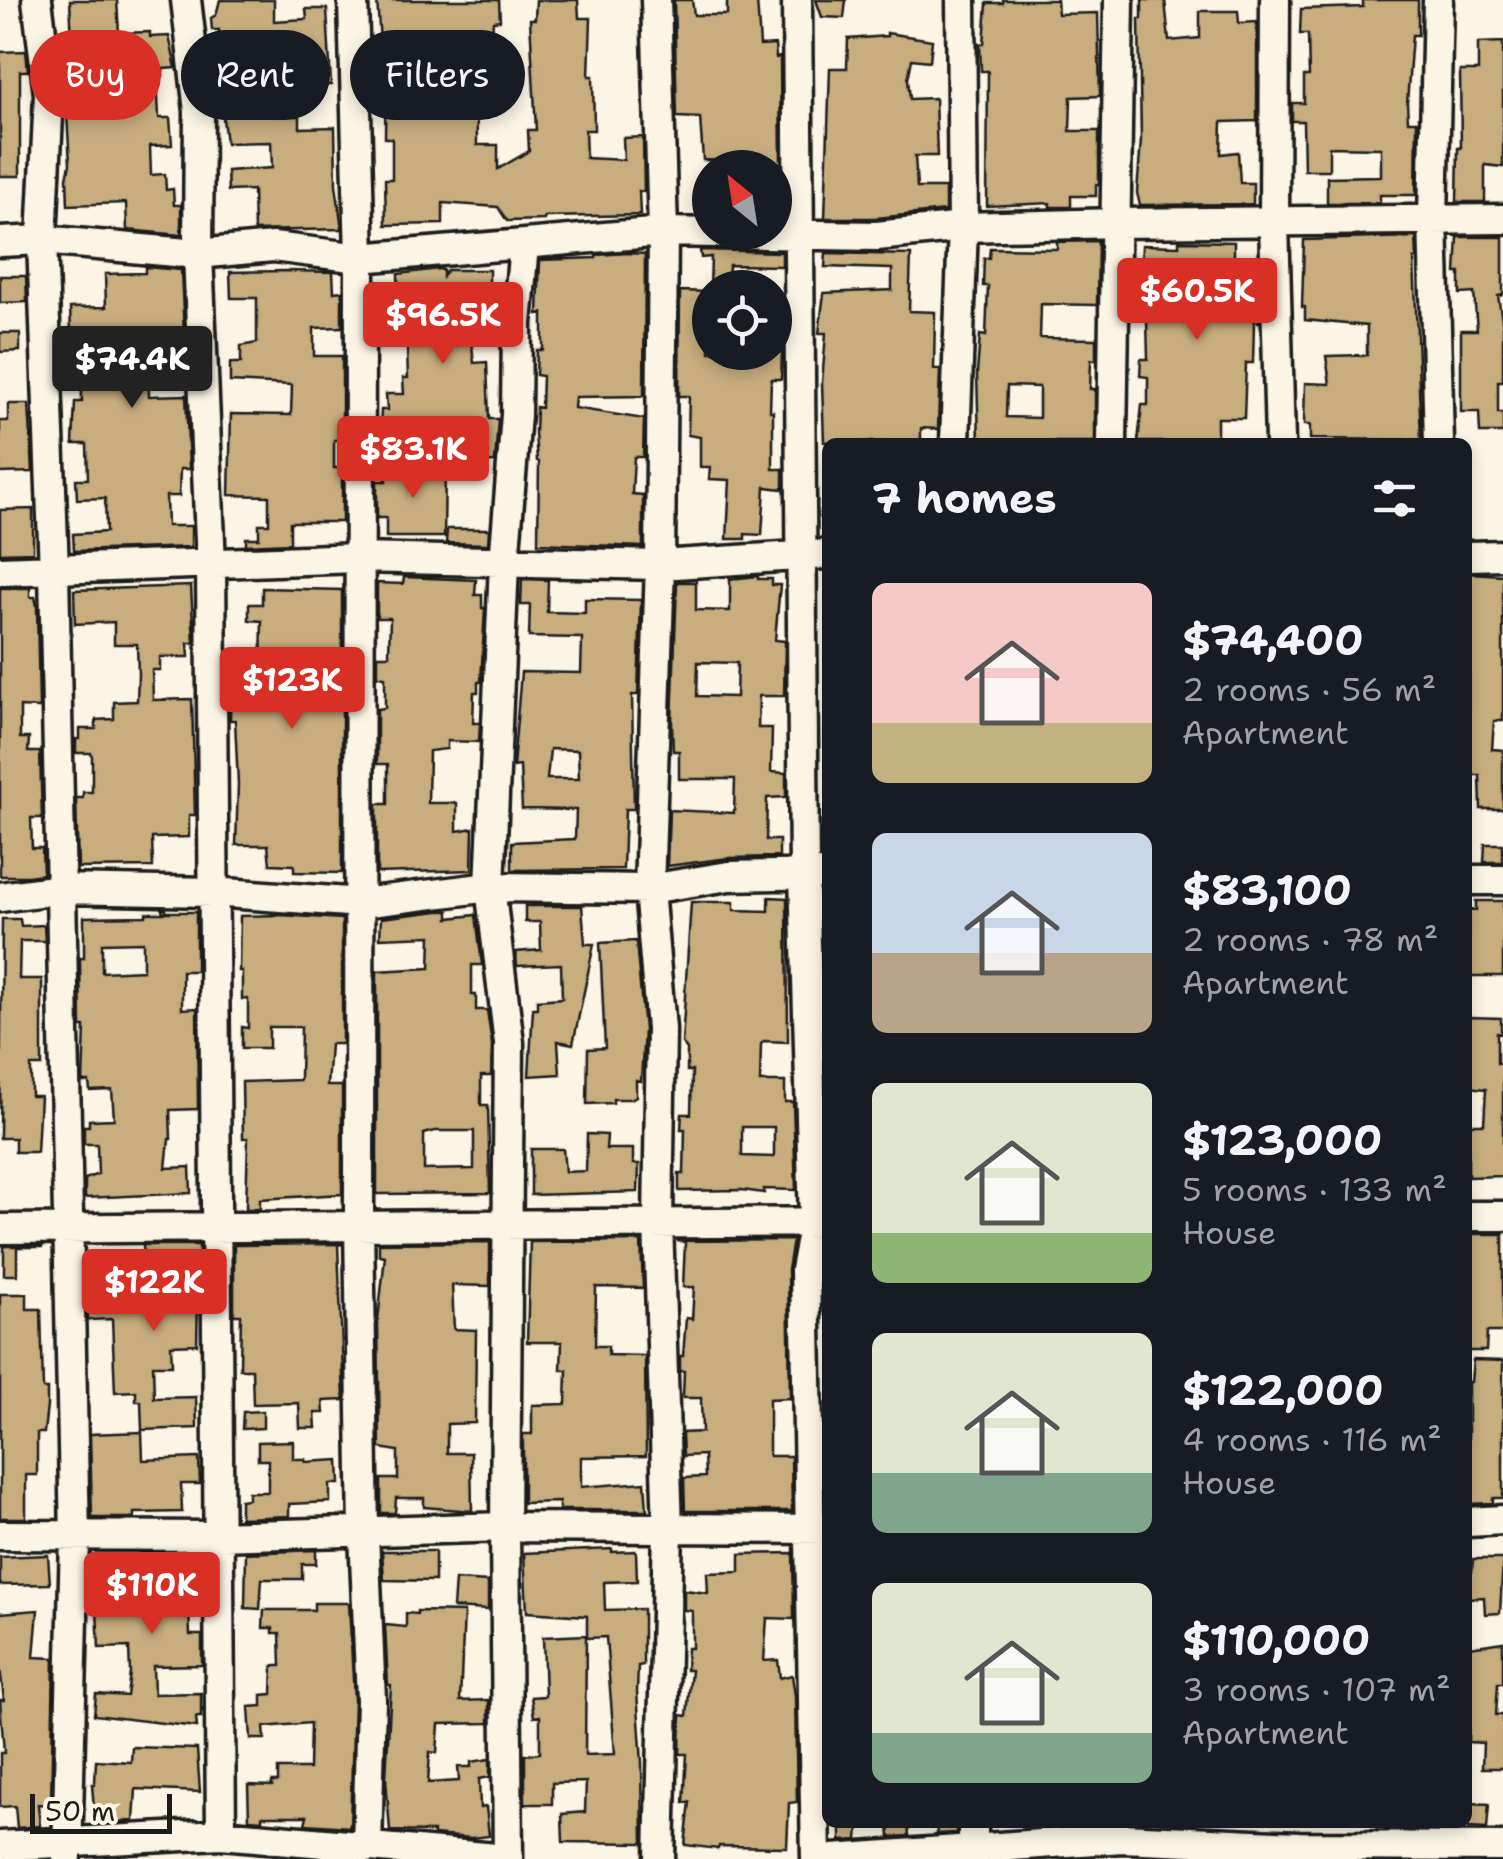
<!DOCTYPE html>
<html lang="en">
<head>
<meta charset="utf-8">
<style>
  :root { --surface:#171b24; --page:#20242c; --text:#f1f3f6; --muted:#9ea1a6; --accent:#d93025 }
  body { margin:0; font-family:"Shantell Sans",sans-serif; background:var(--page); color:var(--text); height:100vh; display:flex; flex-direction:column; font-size:38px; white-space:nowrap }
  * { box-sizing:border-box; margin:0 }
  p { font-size:32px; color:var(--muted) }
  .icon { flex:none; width:55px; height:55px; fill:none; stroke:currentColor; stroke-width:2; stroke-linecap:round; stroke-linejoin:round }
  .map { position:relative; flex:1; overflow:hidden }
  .drawer { position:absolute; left:822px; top:438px; width:650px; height:1390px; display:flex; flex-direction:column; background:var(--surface); border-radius:15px; box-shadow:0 5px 15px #0003 }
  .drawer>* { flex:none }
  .top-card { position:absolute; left:30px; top:30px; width:642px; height:90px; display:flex; gap:20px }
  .needle { width:65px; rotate:330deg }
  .controls { position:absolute; left:692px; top:150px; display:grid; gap:20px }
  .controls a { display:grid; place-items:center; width:100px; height:100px; border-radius:50%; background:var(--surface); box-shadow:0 5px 15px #0003; font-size:50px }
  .scale { position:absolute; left:30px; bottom:25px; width:142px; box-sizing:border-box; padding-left:10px; border:5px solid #1c1c1c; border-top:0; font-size:28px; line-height:35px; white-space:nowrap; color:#1c1c1c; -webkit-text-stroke:8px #fcf5e5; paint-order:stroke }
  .price { position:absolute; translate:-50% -85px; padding:0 22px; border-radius:10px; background:var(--accent); color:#fff; font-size:32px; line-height:65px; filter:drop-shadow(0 2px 5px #0008) }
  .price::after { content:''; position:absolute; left:50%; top:60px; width:30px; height:22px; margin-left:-15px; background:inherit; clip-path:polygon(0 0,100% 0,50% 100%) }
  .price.active { background:#222; color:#fff }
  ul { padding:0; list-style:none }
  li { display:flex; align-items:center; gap:30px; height:250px; padding:0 50px }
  li span { display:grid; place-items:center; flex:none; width:280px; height:200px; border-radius:15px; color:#555 }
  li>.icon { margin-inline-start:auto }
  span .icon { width:120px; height:120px; fill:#fffc; stroke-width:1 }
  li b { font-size:42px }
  h2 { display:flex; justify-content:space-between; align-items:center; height:120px; padding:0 50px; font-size:42px }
  .tag { padding:0 35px; border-radius:45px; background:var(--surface); box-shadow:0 5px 15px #0003; font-size:35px; line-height:90px }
  .tag.active { background:var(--accent); color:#fff }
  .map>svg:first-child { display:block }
</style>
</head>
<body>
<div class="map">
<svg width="1503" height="1859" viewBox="0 0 1503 1859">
  <rect width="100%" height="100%" fill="#fcf5e5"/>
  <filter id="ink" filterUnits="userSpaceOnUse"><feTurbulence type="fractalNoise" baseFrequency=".01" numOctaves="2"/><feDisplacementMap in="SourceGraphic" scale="20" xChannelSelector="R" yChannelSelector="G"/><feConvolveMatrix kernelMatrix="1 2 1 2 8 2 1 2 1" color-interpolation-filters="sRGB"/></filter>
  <g filter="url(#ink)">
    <path fill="#c8ae7f" stroke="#1c1c1c" stroke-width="2.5" fill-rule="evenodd" d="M70 0H117L119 33 150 32V37L169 36 176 68 163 69V76H157L159 118H170L172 145 150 146 151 175 165 174 166 190 173 189 174 205H181V235L127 230 126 203 68 205 67 178 70 164 64 63 73 62Z
      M220 0H274V21L307 19 306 9H327L331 85 276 86V116H300V128L335 127 336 185 342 229 254 231 253 190 228 191 227 171 272 168 271 142 226 143 222 110 223 58H221L219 30H212L211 18 216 15Z
      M377 0H499L500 20 493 21 490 61H476L477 145H498V169L529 151 528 130H536L530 19H535L536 0H578L579 18H591L589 76H593L594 130H585L586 158 624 160 623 138 643 137 644 192 639 191 640 215 545 217 544 220 507 221 498 207 443 203V224L386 225 385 179H392V138H385L386 55H381Z
      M674 0H692L694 15H727V0H757L760 46 775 45 776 58 780 57 781 168H727V161L703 160 700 118 677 117Z
      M816 0H846L844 18 822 17Z
      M1003 0H1057L1058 14 1098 13 1100 96 1071 97 1070 131H1099V185H1096V196H1071V207H1050V203L987 206 988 71H981L980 44H984L987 3H1003Z
      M1142 0H1165L1169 41 1200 38V11H1238L1239 23 1257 22V121L1222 122 1221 154 1238 152 1240 183H1253V204L1140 205 1137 193 1141 140 1139 19H1142Z
      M1363 0H1418V35H1412L1407 103 1408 121H1417L1416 195H1380V203H1327V177L1381 176V148L1329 147V170H1304L1303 121H1292V103H1304V76H1309L1308 34H1300L1301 9 1363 7Z
      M887 33 932 40 930 61 912 59 908 79 910 99 935 98 937 156H915L917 188H945V211L876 218H825L830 68H847L848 39 887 36Z
      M1503 42V167L1485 165V202H1457L1458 148H1461L1460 71H1478V43Z
      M26 51 28 71H20V176H0V52Z
      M1416 237 1417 259H1414L1421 440 1310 439V425H1304L1305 383 1330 384 1326 356 1367 355V326L1305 320V307H1302L1304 240Z
      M1458 237H1503V295L1498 296 1503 326V381H1498V413H1503V433H1480L1479 412H1461V330H1477L1474 293 1460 294V273H1456Z
      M1098 241 1097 305 1041 304 1040 338 1096 339V360H1091L1090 389H1095V442H979L977 374 980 335 986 336 988 286H983L984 258H989L990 248 1057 249V242ZM1007 386 1039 387V418L1006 417Z
      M1179 241 1234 242V271L1256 272 1259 322H1254L1253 363H1246L1244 418H1217V442H1138L1142 405H1148V377L1140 376 1141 359H1148L1147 319H1141L1142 302 1231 304 1232 301 1141 275 1142 245 1179 246Z
      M700 250 782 252V266L729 265 728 288H710L711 257 701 258Z
      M628 253 645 254 644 396 575 397 574 408 644 419 643 457H634L632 494 643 495V547L538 543 539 462 537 461 535 433 536 407 541 408 542 376 536 375 537 350H543V313L538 314 540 260 596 258V255Z
      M826 253 911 255 909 311 935 312 934 369H940L938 429 921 428V442H824L822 383 826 333H819L824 293 892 290V269L825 267Z
      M145 267 181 270 185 358 148 359 149 396 186 395 189 469H180L179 496H166L167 526H191V547L74 551 73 534 106 532 105 498 77 499 76 479H88L87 444H73L75 402H82L81 358 79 331H71L70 308 106 307 105 274 145 273Z
      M439 269 443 270V276L447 270H489V292H466L474 363 487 362 489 419H498L495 462 445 463 444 431 396 432V436H380L381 410H387L386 394H404L403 378H408L406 321H399L398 274Z
      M286 271 333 272 334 292 342 291V327L314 328V356H342V440H334V468H342V522H290V543L246 545V538H259V524H269V496L229 495 231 414 291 415 292 385 230 382V363H241V346L257 343V298H231L230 272Z
      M0 276H26L27 302 0 303Z
      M680 291 710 292V352H782L781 379H771L770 411H773V469H783V489L765 487 762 535 745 534V539H727L730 480 709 479 710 467H700V437L688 435 689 396H679Z
      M0 333H20V351L0 352Z
      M8 404H29L33 472 0 473V421H8Z
      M404 465H445L444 537H386V518H377V481H386L385 467Z
      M33 509V552L0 553V510Z
      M447 529H489L488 544 446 543Z
      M1468 573 1503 575V721H1494L1492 749 1503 750V809H1481L1480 775H1468Z
      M758 576V579H772V585H780L775 640 785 641 784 696H759L758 728H772L771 772 786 773V797L767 798 766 840H779V857L729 858 667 866 669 810 734 813 735 779H679V751H673L672 724 677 582H696V610L730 611V579ZM698 662 737 663 736 697 697 696Z
      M404 577 476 580 475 595H482V608H485L481 682H478V692H474L473 723H480L479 742 447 741V749L429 751 428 803H457V831L473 828 472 870 377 873V804H388V764H377V709L385 708V677L378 676V655H389L390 618H377V583L403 584Z
      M522 579 548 580 547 612 585 613V599L641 600 638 695H632L634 809H625L623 869 512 870V842L575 839 576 810 522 809 520 766 513 767 521 672 581 673 582 638 529 637 530 605H521ZM550 749 578 750 579 779H547Z
      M191 586 194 643H188L189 657H160V670H152L153 700 192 699 195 815H189V837L152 838 153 867 78 868 76 798H83V792H92V756L91 753H76V739H80V729H96V720L114 719V702L137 701 138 674 137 644H114V622L75 624 74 590Z
      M0 588H30V597H35L37 606 39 708 20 707V738H29L28 752H40L42 818H31L32 848H42L43 874 28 876H0Z
      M262 588 342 590V665H333V702L342 703V873L294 872V865L270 864 268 845H236L238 784 235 720H230L231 675H247V666H261L262 621 249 620V604H262Z
      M1485 844H1503V862H1484Z
      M769 897 787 898 788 1042 764 1041 761 1044 760 1082H785V1102H793L796 1190 764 1189V1193L742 1190 679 1191V1174H684L685 1129H681L682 1114H691L692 1071H687V1050L682 1043 691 902H734V910L769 911ZM742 1127H774V1157L742 1156Z
      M1476 901H1503V976H1468V910H1476Z
      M525 906H582L585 944H594L573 1044 558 1041 560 1074 529 1076 533 1008H537V1000L562 998 561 964 517 966 516 952 541 950 540 922H525Z
      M161 908 166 909V912H196V971H182V1009L197 1008 198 1109 170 1110 171 1139H169L166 1168 190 1167 191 1193 85 1198V1179L98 1174 97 1144H84V1126H89V1120L114 1119 112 1090 90 1091 89 1082H83L85 1027H81L80 958H84V917L146 916V913H164ZM143 942V970L102 972V943Z
      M439 911H449V918L476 915 482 965H472V995H476V1010H487L492 1044 491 1076H481V1105H488L490 1193 377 1194V971L430 968 431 936 380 938 381 918ZM435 1131H474V1169L424 1170V1134Z
      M280 915 342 919V1044H330L327 1086H342V1194L260 1199V1209H246L248 1138H243L242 1082 300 1080 301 1027H269V1048H242V1027L248 1028V999H242V971H239L240 916Z
      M2 919H20L21 926 44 925 45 941H20L19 979H42V1066H31V1096H40L37 1152H15V1138H0Z
      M636 941 644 1030 641 1081 636 1080V1096L631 1099H613V1103L587 1104 588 1049 605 1048 600 943Z
      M1468 1017 1501 1018V1034L1497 1033V1063H1503V1176L1468 1177V1124H1484L1486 1089 1468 1087Z
      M587 1134 607 1135 606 1149H633V1164H639L638 1192 531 1195V1149H563L565 1172 586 1171Z
      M1468 1234H1503V1332H1487L1486 1351H1468Z
      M793 1240 788 1270 790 1398 769 1399V1456H791L792 1511H685L684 1478 705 1477 704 1455 683 1456 682 1433 702 1432 701 1398H683L684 1371H680V1356H683L686 1318 692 1319 694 1287H683L685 1242 677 1241Z
      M641 1241 643 1288 596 1287 595 1346H608V1355L645 1356 646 1456 581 1457V1487L645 1482 647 1510H559V1502L523 1503V1434H532V1405L566 1404 567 1370H561L562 1342H527L530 1242Z
      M490 1242V1286L452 1285 454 1329 476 1330 475 1423 447 1424V1453H471L472 1511 424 1507V1498H396L395 1513H381V1479H398V1451L380 1448 378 1320 385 1256 379 1255V1243Z
      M342 1244 338 1245 344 1400 323 1401 324 1413H315L316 1428H300L299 1403 253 1404 252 1369H240L241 1315H234V1245Z
      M143 1245H199L197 1344 171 1345 172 1365H153L154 1398 196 1397 197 1428 142 1430 141 1401H136V1391L115 1392 112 1319 88 1320 87 1290H170L169 1258 144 1259Z
      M4 1246H42V1247H17V1275H4Z
      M0 1294H27V1309H41L43 1389H47V1406L44 1433H37V1475H26V1518H0Z
      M1473 1360 1503 1361V1498H1493V1503L1468 1504V1382H1471Z
      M263 1411V1428L242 1429 243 1412Z
      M142 1432 143 1460 199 1458 200 1484H181L182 1512 134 1513V1518H92L90 1434Z
      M293 1441V1459H305V1462L339 1460 340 1484H330V1502L289 1504V1516L240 1518V1500L248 1499V1492H268V1460H258V1442Z
      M612 1549V1552L636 1551 637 1581 604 1582 605 1610 643 1609V1665L638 1666 637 1692 642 1763 643 1843 563 1842 562 1814 585 1812 586 1782 552 1783V1804H525V1755L540 1753V1716L534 1717 531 1697 545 1696 543 1637 586 1635 585 1755 615 1754 606 1637 587 1638V1616L527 1612 524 1553Z
      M316 1550V1564H302V1579H262L260 1609 245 1608 246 1553Z
      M382 1551H435V1581L384 1580Z
      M139 1553H201L202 1580 188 1581 190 1635H202V1665L153 1666 154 1694 201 1693V1717H196L197 1727 94 1715 96 1694 127 1696 130 1673 129 1647 99 1648 96 1592 104 1591V1586H125V1576L140 1575Z
      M793 1553 794 1619 767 1618 764 1661 778 1660 780 1678 792 1675 795 1696 797 1802 789 1803 787 1847 719 1846 718 1849 685 1845 690 1802 684 1803 687 1754H680L681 1715 687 1716 691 1670H686L687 1648H692V1611L684 1610V1590L708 1593 707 1573 740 1572V1554Z
      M48 1555 50 1584 0 1585V1557Z
      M1473 1559H1503L1500 1613 1485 1614 1484 1597 1469 1598 1468 1573 1472 1572Z
      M455 1580 488 1582V1610L453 1608Z
      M314 1603H349L354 1700 350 1827 305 1824 307 1816H262V1820L249 1819 248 1785 272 1786V1782H278V1769H309L310 1723 264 1727 265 1739H251L249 1707 262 1706V1695L272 1694 273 1666H281L280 1633H273V1628H263L264 1610H314Z
      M38 1610 34 1657 54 1658 51 1805 38 1804 40 1826 17 1828 15 1806 0 1807V1753H4L0 1700H4L0 1668V1613Z
      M417 1611 464 1612 460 1701 489 1700V1723L439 1724 437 1753 430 1752 428 1783 459 1781 458 1767H471V1762L490 1759V1777L479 1779 480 1808 486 1807 489 1836 472 1838 433 1835V1832L390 1831 386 1778 391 1685H388L385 1625 406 1627V1613L417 1614Z
      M1503 1642V1683H1498L1496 1715H1503V1768H1482L1483 1743 1468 1742 1469 1647Z
      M132 1747 197 1749 200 1792 136 1789 134 1821 95 1823 92 1784H95L96 1760 131 1762Z
      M1468 1803 1489 1804 1487 1829 1468 1828Z
      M889 1822H908L909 1836 890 1837Z
      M936 1822H956V1833L937 1834Z
      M841 1826H859L858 1840 841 1841Z"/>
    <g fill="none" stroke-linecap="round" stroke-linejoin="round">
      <defs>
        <path id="minor" d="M37 0 49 94 42 240 54 571 75 1537 67 1857
          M186 0 199 111 198 254 211 565 221 1834
          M353 0 360 258 359 1226 364 1533 371 1700 367 1848
          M656 0 663 232 660 565 649 889 661 1029 658 1223 668 1529 660 1859
          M797 0 804 874 814 1222 805 1270 816 1859
          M1275 0 1274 221 1280 442
          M1438 0 1433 219 1439 442
          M0 242 42 240 198 254 273 247 360 258 663 232 877 236 963 227 1117 223 1503 219
          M955 442 963 227 961 0
          M1112 442 1119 0
          M1468 556 1503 555
          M0 571 358 558 660 565 828 554
          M1468 880H1503
          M0 897 61 889 212 892 361 903 490 887 649 889 729 876 828 874
          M1468 1216H1503
          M0 1229 828 1222
          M1468 1522 1503 1520
          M0 1535 216 1536 505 1527 826 1529
          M973 1822V1859
          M0 1846 221 1834 508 1859 505 1527 509 1043 490 887 504 563 516 415 517 323 524 245
          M833 1859 1122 1838 1299 1846 1503 1847"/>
      </defs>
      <use href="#minor" stroke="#1c1c1c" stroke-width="35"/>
      <use href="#minor" stroke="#fcf5e5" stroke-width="28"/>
    </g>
  </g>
</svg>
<div class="controls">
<a><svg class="needle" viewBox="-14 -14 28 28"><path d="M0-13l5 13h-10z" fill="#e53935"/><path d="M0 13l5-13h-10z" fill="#9ea1a6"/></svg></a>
<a><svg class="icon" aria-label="locate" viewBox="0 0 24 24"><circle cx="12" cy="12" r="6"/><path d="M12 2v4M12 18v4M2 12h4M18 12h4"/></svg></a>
</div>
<div class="scale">50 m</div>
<b class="price" style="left:1197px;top:343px">$60.5K</b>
<b class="price" style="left:443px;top:367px">$96.5K</b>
<b class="price active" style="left:132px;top:411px">$74.4K</b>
<b class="price" style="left:413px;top:501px">$83.1K</b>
<b class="price" style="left:292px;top:732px">$123K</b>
<b class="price" style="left:154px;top:1334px">$122K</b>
<b class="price" style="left:152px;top:1637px">$110K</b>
<div class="top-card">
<a class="tag active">Buy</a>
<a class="tag">Rent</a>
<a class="tag">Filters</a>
</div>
<section class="drawer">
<h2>7 homes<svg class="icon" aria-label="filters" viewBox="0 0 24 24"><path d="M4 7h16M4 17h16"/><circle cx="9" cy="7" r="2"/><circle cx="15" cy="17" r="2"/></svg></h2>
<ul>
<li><span style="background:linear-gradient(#f6c9c9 70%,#c2b280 0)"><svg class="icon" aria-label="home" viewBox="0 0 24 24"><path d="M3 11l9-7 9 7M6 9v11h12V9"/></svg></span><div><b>$74,400</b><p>2 rooms · 56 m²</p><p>Apartment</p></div></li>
<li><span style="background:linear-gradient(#c9d6e8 60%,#b9a48a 0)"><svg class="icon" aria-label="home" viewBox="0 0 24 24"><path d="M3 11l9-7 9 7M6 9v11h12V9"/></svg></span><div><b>$83,100</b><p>2 rooms · 78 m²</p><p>Apartment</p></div></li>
<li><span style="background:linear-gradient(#dfe7d0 75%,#8fb573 0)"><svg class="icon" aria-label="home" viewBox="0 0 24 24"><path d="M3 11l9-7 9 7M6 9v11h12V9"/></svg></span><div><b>$123,000</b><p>5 rooms · 133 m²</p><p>House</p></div></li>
<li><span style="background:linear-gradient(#dfe7d0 70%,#7fa58c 0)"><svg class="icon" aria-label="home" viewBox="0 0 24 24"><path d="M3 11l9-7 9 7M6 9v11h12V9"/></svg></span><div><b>$122,000</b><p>4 rooms · 116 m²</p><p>House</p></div></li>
<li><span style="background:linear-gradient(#dfe7d0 75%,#7fa58c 0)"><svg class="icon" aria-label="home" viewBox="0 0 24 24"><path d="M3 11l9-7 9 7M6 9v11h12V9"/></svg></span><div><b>$110,000</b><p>3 rooms · 107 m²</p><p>Apartment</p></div></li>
</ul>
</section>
</div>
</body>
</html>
